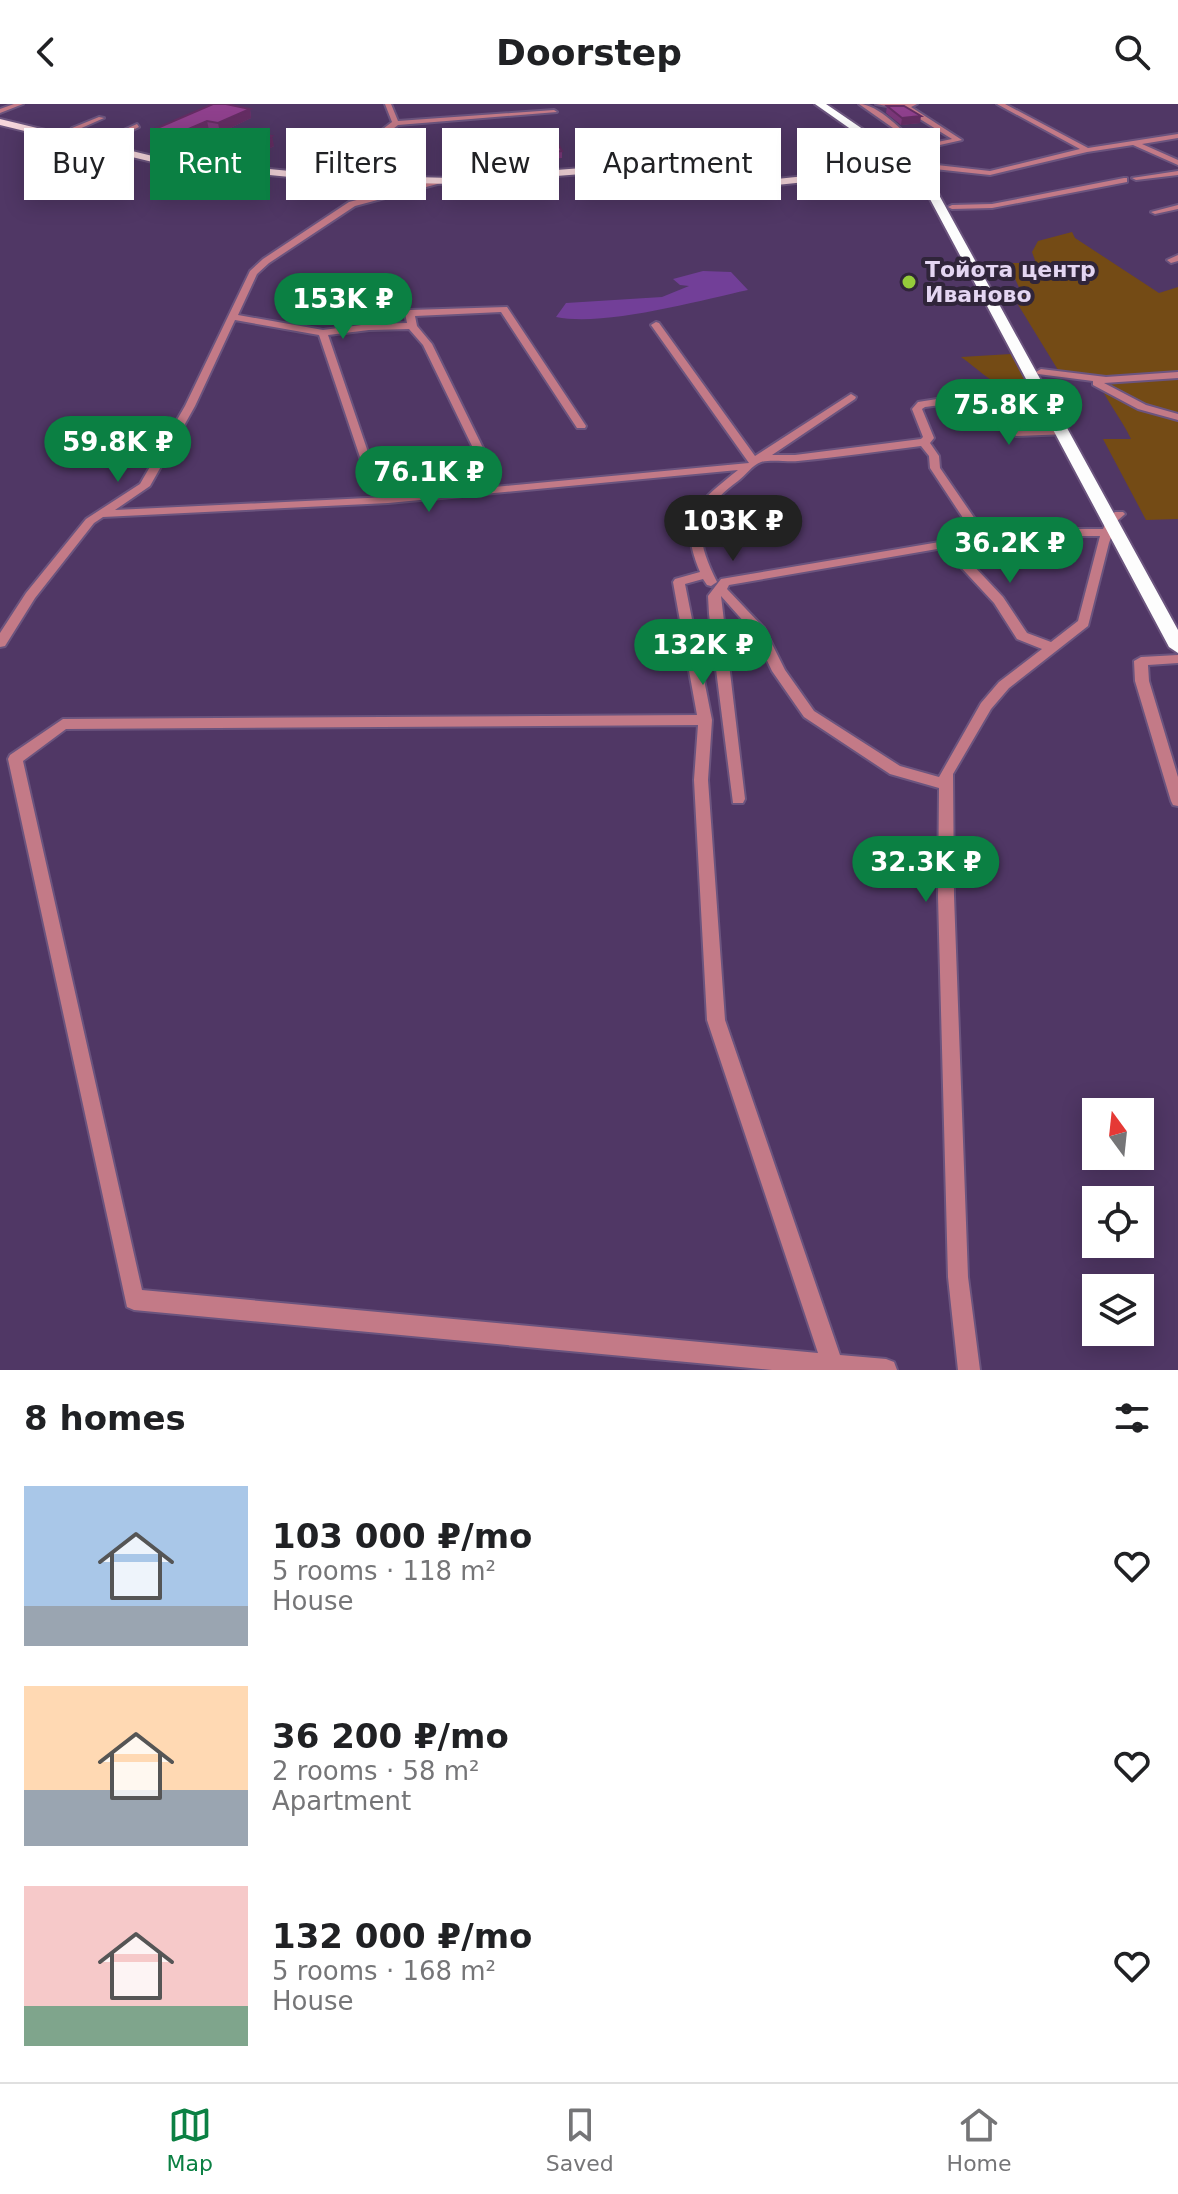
<!DOCTYPE html>
<html lang="en">
<head>
<meta charset="utf-8">
<style>
  :root { --surface:#fff; --page:#f6f6f6; --text:#202124; --muted:#757577; --line:#e0e0e0; --accent:#0b8043 }
  body { margin:0; font-family:"DejaVu Sans",sans-serif; background:var(--page); color:var(--text); height:100vh; display:flex; flex-direction:column; font-size:30px; white-space:nowrap }
  * { box-sizing:border-box; margin:0 }
  p { font-size:26px; color:var(--muted) }
  .icon { flex:none; width:44px; height:44px; fill:none; stroke:currentColor; stroke-width:2; stroke-linecap:round; stroke-linejoin:round }
  .map { position:relative; height:1266px; overflow:hidden }
  .panel { display:flex; flex-direction:column; background:var(--surface); flex:1 }
  .panel>* { flex:none }
  .guide { position:absolute; left:24px; top:24px; width:1130px; height:72px; display:flex; gap:16px }
  .needle { width:52px; rotate:345deg }
  .fabs { position:absolute; left:1082px; top:994px; display:grid; gap:16px }
  .fabs a { display:grid; place-items:center; width:72px; height:72px; border-radius:0px; background:var(--surface); box-shadow:0 4px 20px #0003; font-size:40px }
  .price { position:absolute; translate:-50% -68px; padding:0 18px; border-radius:28px; background:var(--accent); color:#fff; font-size:26px; line-height:52px; filter:drop-shadow(0 2px 4px #0008) }
  .price::after { content:''; position:absolute; left:50%; top:48px; width:24px; height:18px; margin-left:-12px; background:inherit; clip-path:polygon(0 0,100% 0,50% 100%) }
  .price.current { background:#222; color:#fff }
  ul { padding:0; list-style:none }
  li { display:flex; align-items:center; gap:24px; height:200px; padding:0 24px }
  li span { display:grid; place-items:center; flex:none; width:224px; height:160px; border-radius:0px; color:#555 }
  li>.icon { margin-inline-start:auto }
  span .icon { width:96px; height:96px; fill:#fffc; stroke-width:1 }
  li b { font-size:34px }
  h2 { display:flex; justify-content:space-between; align-items:center; height:96px; padding:0 24px; font-size:34px }
  .tag { padding:0 28px; border-radius:0px; background:var(--surface); box-shadow:0 4px 20px #0003; font-size:28px; line-height:72px }
  .tag.current { background:var(--accent); color:#fff }
  header { display:flex; justify-content:space-between; align-items:center; height:104px; padding:0 24px; background:var(--surface); font-size:36px; font-weight:800 }
  .tabs { display:flex; justify-content:space-around; align-items:center; height:112px; border-top:2px solid var(--line); background:var(--surface); font-size:22px; color:var(--muted) }
  .tabs a { display:grid; justify-items:center; gap:4px }
  .tabs .current { color:var(--accent) }
  .map>svg:first-child { display:block }
</style>
</head>
<body>
<header><svg class="icon" aria-label="back" viewBox="0 0 24 24"><path d="M15 5l-7 7 7 7"/></svg>Doorstep<svg class="icon" aria-label="search" viewBox="0 0 24 24"><circle cx="10" cy="10" r="6"/><path d="M15 15l6 6"/></svg></header>
<div class="map">
<svg width="1178" height="1266" viewBox="0 0 1178 1266">
  <rect width="100%" height="100%" fill="#503765"/>
  <path fill="#744b15" d="M53 44 78 45 135 64C100 83 66 66 29 57L34 49Z
    M1072 128 1075 134 1159 189 1178 183V415L1146 416 1103 335H1131C1121 314 1107 298 1098 277L1058 266 1017 199 1021 188 1008 159H1036L1032 148 1038 137Z
    M1011 250 1027 279C1000 292 982 267 961 253Z"/>
  <path fill="#723f98" d="M703 167 731 168 748 186C697 197 604 223 556 213L566 199 662 193 689 182 680 181 673 175Z"/>
  <g fill="none" stroke-linecap="round" stroke-linejoin="round">
    <defs>
      <path id="minor" d="M14 0H23L0 9V5Z
        M385 0H391L398 17 554 6 557 8 398 21 332 73H326V69L392 18Z
        M859 0C878 0 904 28 918 42L952 35 904 5 876 0H917L911 3 962 36 922 45 928 52 921 54 893 24Z
        M997 0H1005L1088 44 1178 30V34L1142 40 1178 56V61L1133 41 1087 48 990 71 916 63V59H919L990 67 1080 45Z
        M99 13 104 14 77 26 72 33 66 32 72 24Z
        M137 20 139 23 102 41 95 39Z
        M1178 67V71L1136 76 1132 74Z
        M1124 74H1127V78L992 104 952 105 948 103 952 101 992 100Z
        M438 75 442 77 441 79 355 102 269 159 257 170 238 211 323 226 369 220 407 219 405 209 410 206 507 203 586 322 585 324H577L501 208 415 212 417 222 432 240 483 344 478 347 473 344 423 241 409 225 369 226 328 231 371 357 366 360 362 359 319 231 235 216 195 302 150 382 115 406 388 393 749 359 651 221 656 218 659 219 755 352 851 290 856 293 855 295 772 351H795L921 335 923 333 912 305 918 298 982 288 1045 283 1046 285 1041 288 991 294 1023 327 1064 325 1068 326V330L1016 332 981 296 925 303 922 305 934 334 930 339 939 352 940 364 986 431 1060 425H1103L1108 414 1115 408H1123L1125 410 1117 417 1109 439 1088 522 1009 584 991 605 953 670 954 792 968 1173 980 1266H958L948 1173 938 792 939 684 890 670 804 613 772 567 754 529 721 492 745 695 743 699H733L709 510 708 492 721 475 975 432 930 364 929 352 921 342C880 347 839 353 798 357 786 358 772 355 761 358 752 361 746 371 738 377 695 409 693 430 717 478L711 482 707 481 703 475 685 480 712 616 708 676 725 916 840 1251 886 1255 894 1258 897 1266H772L134 1206 127 1203 8 655 10 651 63 615 697 611 673 478 675 475 700 468C677 413 697 399 738 366L388 399 103 413 94 419 35 494 5 542 0 543V529L26 489 86 415 140 380 185 302 250 167 263 155 349 98ZM1060 432H1100L1078 517 1051 538 1027 529 1003 493 955 442ZM943 444 994 499 1017 535 1042 545 999 578 981 599 939 673 900 662 814 607 785 566 764 524 727 485 729 481ZM698 621 694 676 707 916 818 1249 142 1186 23 657 66 625Z
        M1178 101V105L1155 110 1151 108Z
        M1178 151V157L1171 159 1167 156Z
        M1041 265 1106 273 1178 268V274L1104 279 1146 301 1178 310V316L1138 305 1093 281V277L1038 270 1036 268Z
        M1178 551V559L1148 561 1149 577 1178 673V702L1173 701 1171 697 1135 577 1134 557 1141 553Z"/>
      <path id="major" d="M0 15 165 55 331 71 453 74 582 64 757 77 922 60 927 63 922 66 757 83 582 70 453 80 331 77 165 61 0 21Z"/>
      <path id="highway" d="M815 0H826L914 60 933 80 1178 526V549L1169 543 923 82 906 64Z"/>
    </defs>
    <use href="#minor" stroke="#6b547e" stroke-width="4"/>
    <use href="#major" stroke="#6b547e" stroke-width="4"/>
    <use href="#highway" stroke="#6b547e" stroke-width="4"/>
    <use href="#minor" fill="#c37a87" fill-rule="evenodd"/>
    <use href="#major" fill="#f5d6db" fill-rule="evenodd"/>
    <use href="#highway" fill="#fdfdfd" fill-rule="evenodd"/>
  </g>
  <path fill="#7b3779" d="M887 2 920 19 901 21 886 9Z
    M250 5 251 14 220 29 209 26 179 40 158 35 155 25Z
    M226 37 274 42 254 52 228 47Z
    M446 40 473 44 562 47V54L451 62Z"/>
  <path fill="#642d63" d="M250 5 251 14 220 29 218 19Z
    M921 12 920 19 901 21 902 14Z
    M207 17 209 26 179 40 177 30Z
    M272 32 274 42 254 52 252 43Z"/>
  <path fill="#8f408d" stroke="#642d63" stroke-width="2" d="M213 0H226L250 5 218 19 207 17 177 30 155 25Z
    M887 2H904L921 12 902 14Z
    M247 27 272 32 252 43 226 37Z
    M471 38 473 44 557 38 562 47 450 55 446 40Z"/>
  <circle fill="#95cc3b" stroke="#30253a" stroke-width="3" cx="909" cy="178" r="8"/>
  <g text-anchor="middle" dominant-baseline="central" stroke-width="8" stroke-linejoin="round" paint-order="stroke">
    <g font-size="22" font-weight="bold" fill="#e4d6f2" stroke="#30253a" text-anchor="start">
      <text x="925" y="165">Тойота центр<tspan x="925" dy="25">Иваново</tspan></text>
    </g>
  </g>
</svg>
<div class="fabs">
<a><svg class="needle" viewBox="-14 -14 28 28"><path d="M0-13l5 13h-10z" fill="#e53935"/><path d="M0 13l5-13h-10z" fill="#757577"/></svg></a>
<a><svg class="icon" aria-label="locate" viewBox="0 0 24 24"><circle cx="12" cy="12" r="6"/><path d="M12 2v4M12 18v4M2 12h4M18 12h4"/></svg></a>
<a><svg class="icon" aria-label="layers" viewBox="0 0 24 24"><path d="M12 4l9 5-9 5-9-5zM3 14l9 5 9-5"/></svg></a>
</div>
<b class="price" style="left:343px;top:237px">153K ₽</b>
<b class="price" style="left:1009px;top:343px">75.8K ₽</b>
<b class="price" style="left:118px;top:380px">59.8K ₽</b>
<b class="price" style="left:429px;top:410px">76.1K ₽</b>
<b class="price current" style="left:733px;top:459px">103K ₽</b>
<b class="price" style="left:1010px;top:481px">36.2K ₽</b>
<b class="price" style="left:703px;top:583px">132K ₽</b>
<b class="price" style="left:926px;top:800px">32.3K ₽</b>
<div class="guide">
<a class="tag">Buy</a>
<a class="tag current">Rent</a>
<a class="tag">Filters</a>
<a class="tag">New</a>
<a class="tag">Apartment</a>
<a class="tag">House</a>
</div>
</div>
<section class="panel">
<h2>8 homes<svg class="icon" aria-label="filters" viewBox="0 0 24 24"><path d="M4 7h16M4 17h16"/><circle cx="9" cy="7" r="2"/><circle cx="15" cy="17" r="2"/></svg></h2>
<ul>
<li><span style="background:linear-gradient(#a9c7e8 75%,#9aa5b1 0)"><svg class="icon" aria-label="home" viewBox="0 0 24 24"><path d="M3 11l9-7 9 7M6 9v11h12V9"/></svg></span><div><b>103 000 ₽/mo</b><p>5 rooms · 118 m²</p><p>House</p></div><svg class="icon" aria-label="heart" viewBox="0 0 24 24"><path d="M12 20l-8-8c-3-5 5-10 8-4 3-6 11-1 8 4z"/></svg></li>
<li><span style="background:linear-gradient(#ffd9b3 65%,#9aa5b1 0)"><svg class="icon" aria-label="home" viewBox="0 0 24 24"><path d="M3 11l9-7 9 7M6 9v11h12V9"/></svg></span><div><b>36 200 ₽/mo</b><p>2 rooms · 58 m²</p><p>Apartment</p></div><svg class="icon" aria-label="heart" viewBox="0 0 24 24"><path d="M12 20l-8-8c-3-5 5-10 8-4 3-6 11-1 8 4z"/></svg></li>
<li><span style="background:linear-gradient(#f6c9c9 75%,#7fa58c 0)"><svg class="icon" aria-label="home" viewBox="0 0 24 24"><path d="M3 11l9-7 9 7M6 9v11h12V9"/></svg></span><div><b>132 000 ₽/mo</b><p>5 rooms · 168 m²</p><p>House</p></div><svg class="icon" aria-label="heart" viewBox="0 0 24 24"><path d="M12 20l-8-8c-3-5 5-10 8-4 3-6 11-1 8 4z"/></svg></li>
</ul>
</section>
<nav class="tabs">
<a class="current"><svg class="icon" aria-label="map" viewBox="0 0 24 24"><path d="M3 6l6-2 6 2 6-2v14l-6 2-6-2-6 2zM9 4v14M15 6v14"/></svg>Map</a>
<a><svg class="icon" aria-label="saved" viewBox="0 0 24 24"><path d="M7 4h10v16l-5-4-5 4z"/></svg>Saved</a>
<a><svg class="icon" aria-label="home" viewBox="0 0 24 24"><path d="M3 11l9-7 9 7M6 9v11h12V9"/></svg>Home</a>
</nav>
</body>
</html>
